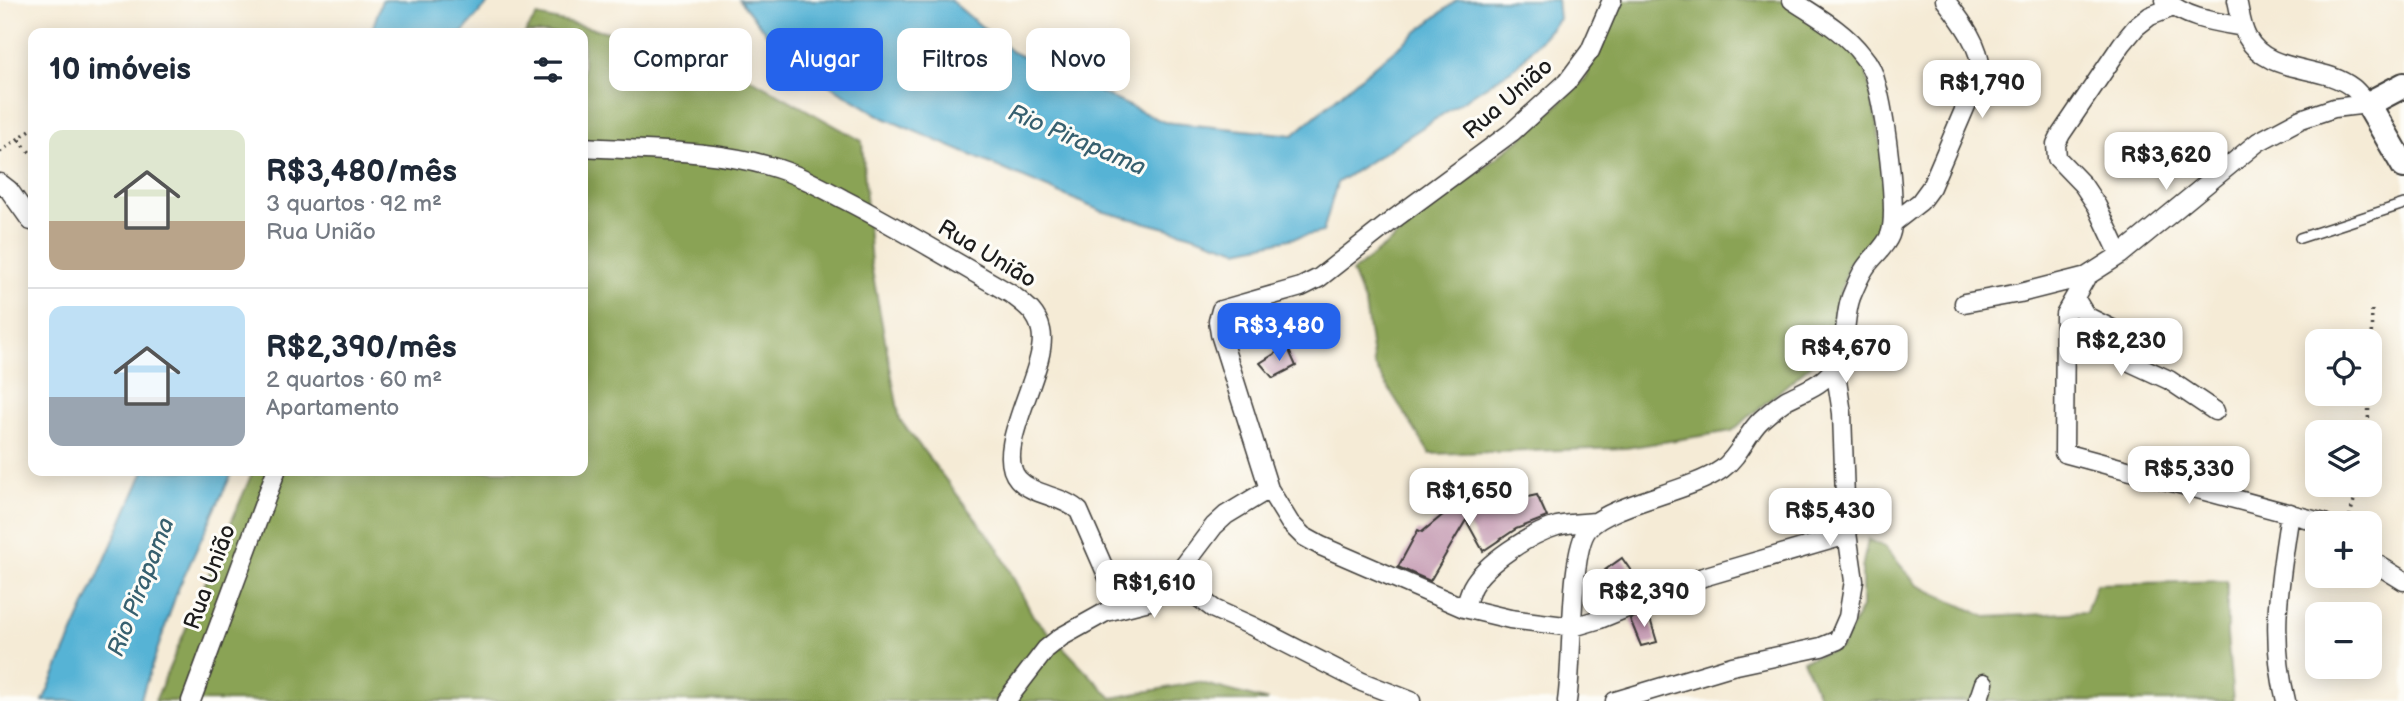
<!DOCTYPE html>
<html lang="pt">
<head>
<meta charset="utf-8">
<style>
  :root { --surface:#fff; --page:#f6f6f7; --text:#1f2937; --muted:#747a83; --line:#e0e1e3; --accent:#2563eb }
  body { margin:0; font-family:"Balsamiq Sans",sans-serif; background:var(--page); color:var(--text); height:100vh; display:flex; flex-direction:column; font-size:26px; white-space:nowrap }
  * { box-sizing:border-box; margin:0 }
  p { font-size:23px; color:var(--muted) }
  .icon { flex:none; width:38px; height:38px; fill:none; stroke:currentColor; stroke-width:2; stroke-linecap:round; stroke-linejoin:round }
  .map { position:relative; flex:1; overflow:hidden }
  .drawer { position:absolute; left:28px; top:28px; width:560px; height:448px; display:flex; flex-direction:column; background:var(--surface); border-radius:14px; box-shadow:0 4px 18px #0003 }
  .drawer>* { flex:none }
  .top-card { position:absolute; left:609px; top:28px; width:665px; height:63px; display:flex; gap:14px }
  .fabs { position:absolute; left:2305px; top:329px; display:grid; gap:14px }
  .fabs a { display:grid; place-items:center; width:77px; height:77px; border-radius:14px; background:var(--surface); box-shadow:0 4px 18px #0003; font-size:35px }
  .price { position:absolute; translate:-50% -60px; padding:0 16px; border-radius:14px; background:#fff; color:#222; font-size:23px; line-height:46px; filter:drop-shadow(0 2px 4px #0008) }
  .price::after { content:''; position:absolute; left:50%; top:42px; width:21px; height:16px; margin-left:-10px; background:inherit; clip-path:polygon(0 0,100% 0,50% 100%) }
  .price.active { background:var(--accent); color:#fff }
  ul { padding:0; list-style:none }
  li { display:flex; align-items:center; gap:21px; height:175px; padding:0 21px }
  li+li { border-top:2px solid var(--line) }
  li span { display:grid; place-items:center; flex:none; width:196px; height:140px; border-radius:14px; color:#555 }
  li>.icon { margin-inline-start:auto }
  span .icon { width:84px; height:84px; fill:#fffc; stroke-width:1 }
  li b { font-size:30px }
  h2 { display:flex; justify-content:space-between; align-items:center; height:84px; padding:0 21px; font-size:30px }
  .chip { padding:0 24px; border-radius:14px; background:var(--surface); box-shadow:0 4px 18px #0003; font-size:24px; line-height:63px }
  .chip.active { background:var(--accent); color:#fff }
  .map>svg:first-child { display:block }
</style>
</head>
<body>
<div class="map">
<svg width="2404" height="701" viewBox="0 0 2404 701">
  <rect width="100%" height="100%" fill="#fdfcf7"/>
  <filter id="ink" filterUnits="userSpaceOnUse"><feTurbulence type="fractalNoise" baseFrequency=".0143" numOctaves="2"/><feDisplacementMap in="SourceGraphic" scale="14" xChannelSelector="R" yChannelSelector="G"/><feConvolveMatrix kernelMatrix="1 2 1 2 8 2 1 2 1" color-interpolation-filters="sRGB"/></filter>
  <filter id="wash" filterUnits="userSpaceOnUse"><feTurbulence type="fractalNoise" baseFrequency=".00686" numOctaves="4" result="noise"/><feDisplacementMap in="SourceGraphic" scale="28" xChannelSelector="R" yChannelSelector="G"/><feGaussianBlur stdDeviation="1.57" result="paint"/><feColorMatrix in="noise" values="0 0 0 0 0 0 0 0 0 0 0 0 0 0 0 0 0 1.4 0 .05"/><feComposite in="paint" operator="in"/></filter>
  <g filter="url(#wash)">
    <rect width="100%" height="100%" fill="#f5ebd6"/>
    <path fill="#8aa354" stroke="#536038" stroke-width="2" d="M1619 0H1783L1800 6 1863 55 1894 213 1848 265 1825 353 1732 431 1626 448 1430 454 1374 365 1365 304 1352 272 1535 127 1587 77 1597 35Z
      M537 16 707 54 862 141 871 265 900 420 998 548 1033 616 1112 698 1198 682 1268 701H155L253 471H583V33H525Z
      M1868 539 1885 547 1917 585 1986 617 2086 612 2096 584 2227 581V635L2233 701H1809L1820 698 1803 660 1841 648 1862 607V568Z"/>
    <path fill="#57b3d5" stroke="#3a6878" stroke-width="2" d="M382 0H491L462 33H371Z
      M739 0H950L1012 52 1164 122 1293 135 1362 76 1457 0H1557L1559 19 1517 66 1337 183 1323 232 1238 250 1189 234 1101 211 884 118 788 60Z
      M144 471H233L178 589 140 701H43Z"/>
    <g id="blocks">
      <path fill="#c397b0" d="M1287 346 1296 366 1273 378 1260 363Z
        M1488 479 1484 488 1491 485 1499 503 1537 495 1547 517 1516 529 1483 551 1466 520 1430 581 1398 567 1418 530 1422 532 1456 504 1455 501 1468 495Z
        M1622 558 1638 581 1641 590 1623 597 1605 570Z
        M1648 612 1657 642 1641 646 1630 619Z"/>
    </g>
  </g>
  <g filter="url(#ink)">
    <use href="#blocks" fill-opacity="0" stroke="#3d3b38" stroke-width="2"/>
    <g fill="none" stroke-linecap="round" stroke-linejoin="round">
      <defs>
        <path id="lane" d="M2300 238 2404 204"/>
        <path id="street" d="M1612 0 1590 51 1567 82 1512 132 1394 219 1319 278 1301 287 1221 310 1218 321 1220 334 1269 489 1290 523 1303 536 1321 546 1464 608 1510 619 1573 627 1600 619 1703 577 1847 535
          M2165 0C2187 19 2216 22 2243 27
          M2237 0C2240 12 2241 26 2247 37 2268 76 2322 63 2353 88 2358 92 2363 99 2368 104
          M583 147C644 151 710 149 769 166 795 173 819 186 843 199 900 228 955 262 1011 294 1024 304 1037 312 1041 330 1050 367 991 449 1018 479 1033 496 1062 495 1079 511L1121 607
          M0 183 9 190 31 221
          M1893 223 1920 202 1931 187 1980 73C1983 48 1960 19 1945 0
          M2120 255 2097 206 2083 185 2057 158 2056 144 2061 134 2122 44 2136 27 2150 16 2173 7
          M2087 276 2065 314 2064 453 2324 523
          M2075 298 2086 316 2112 329 2132 363 2169 380 2215 411
          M1964 303 2020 293 2087 276 2120 255 2258 142 2301 119 2334 108 2368 104
          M2370 560 2404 581
          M1174 579 1214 609 1252 626 1362 682 1411 701
          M1464 608C1467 601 1469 594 1472 587 1485 563 1530 534 1557 526 1569 523 1583 523 1596 522
          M191 701 276 471
          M1006 701 1046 649 1061 637 1106 612 1149 601 1174 579 1214 526 1226 515 1269 489
          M1567 701C1573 665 1569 551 1588 529 1609 504 1690 492 1722 469 1740 456 1746 434 1761 420 1769 413 1777 406 1786 400 1803 391 1823 385 1834 368 1848 348 1843 319 1851 297 1855 287 1859 277 1865 268 1873 256 1885 248 1890 235 1899 212 1884 109 1876 83 1874 73 1869 63 1862 55 1844 31 1816 16 1792 0
          M1615 701 1732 666 1821 647 1838 640 1848 617 1854 581 1846 526 1842 413 1835 368
          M1978 701 1984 683
          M2286 701C2269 633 2280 581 2290 513"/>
        <path id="secondary" d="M2404 85 2368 104 2404 166"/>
      </defs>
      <use href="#lane" stroke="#3d3b38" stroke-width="12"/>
      <use href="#street" stroke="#3d3b38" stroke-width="21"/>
      <use href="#secondary" stroke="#3d3b38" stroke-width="28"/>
      <path stroke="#3d3b38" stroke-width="3.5" stroke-dasharray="2 5" stroke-linecap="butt" d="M19 140 33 156
        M0 152 33 128
        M2370 382 2372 308
        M2368 432 2369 394
        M2348 523 2358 485"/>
      <use href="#lane" stroke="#fff" stroke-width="9"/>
      <use href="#street" stroke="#fff" stroke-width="18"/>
      <use href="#secondary" stroke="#fff" stroke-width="24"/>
    </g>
  </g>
  <g text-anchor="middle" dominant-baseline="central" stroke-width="6" stroke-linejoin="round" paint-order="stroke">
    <g font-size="23" fill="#1c1c1c" stroke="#fdfcf7">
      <text transform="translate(1508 99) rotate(-41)">Rua União</text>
      <text transform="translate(987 254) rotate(31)">Rua União</text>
      <text transform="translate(210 577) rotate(-70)">Rua União</text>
    </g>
    <g font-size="24" font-style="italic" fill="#37606f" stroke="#fdfcf7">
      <text transform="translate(1077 140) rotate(23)">Rio Pirapama</text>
      <text transform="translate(141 587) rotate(-69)">Rio Pirapama</text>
    </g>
  </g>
</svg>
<div class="fabs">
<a><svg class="icon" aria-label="locate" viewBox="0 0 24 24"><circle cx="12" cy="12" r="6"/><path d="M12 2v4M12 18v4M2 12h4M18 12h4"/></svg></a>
<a><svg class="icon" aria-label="layers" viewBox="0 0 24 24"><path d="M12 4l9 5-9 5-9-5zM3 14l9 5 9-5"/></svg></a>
<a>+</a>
<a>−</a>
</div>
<b class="price" style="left:1982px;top:120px">R$1,790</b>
<b class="price" style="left:2166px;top:192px">R$3,620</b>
<b class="price active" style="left:1279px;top:363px">R$3,480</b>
<b class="price" style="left:2121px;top:378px">R$2,230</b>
<b class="price" style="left:1846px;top:385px">R$4,670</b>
<b class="price" style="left:2189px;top:506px">R$5,330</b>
<b class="price" style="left:1469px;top:528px">R$1,650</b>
<b class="price" style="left:1830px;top:548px">R$5,430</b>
<b class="price" style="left:1154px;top:620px">R$1,610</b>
<b class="price" style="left:1644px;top:629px">R$2,390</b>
<div class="top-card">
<a class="chip">Comprar</a>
<a class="chip active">Alugar</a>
<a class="chip">Filtros</a>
<a class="chip">Novo</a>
</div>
<section class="drawer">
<h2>10 imóveis<svg class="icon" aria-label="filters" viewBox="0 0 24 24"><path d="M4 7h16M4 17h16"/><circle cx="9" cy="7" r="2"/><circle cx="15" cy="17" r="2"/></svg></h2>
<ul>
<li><span style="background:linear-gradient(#dfe7d0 65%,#b9a48a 0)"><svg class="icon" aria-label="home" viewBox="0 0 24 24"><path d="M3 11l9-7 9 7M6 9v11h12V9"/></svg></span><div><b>R$3,480/mês</b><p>3 quartos · 92 m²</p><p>Rua União</p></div></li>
<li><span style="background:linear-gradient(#bfe0f5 65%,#9aa5b1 0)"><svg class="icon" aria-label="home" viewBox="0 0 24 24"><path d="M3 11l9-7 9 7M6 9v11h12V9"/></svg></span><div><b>R$2,390/mês</b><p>2 quartos · 60 m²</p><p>Apartamento</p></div></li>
</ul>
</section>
</div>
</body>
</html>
